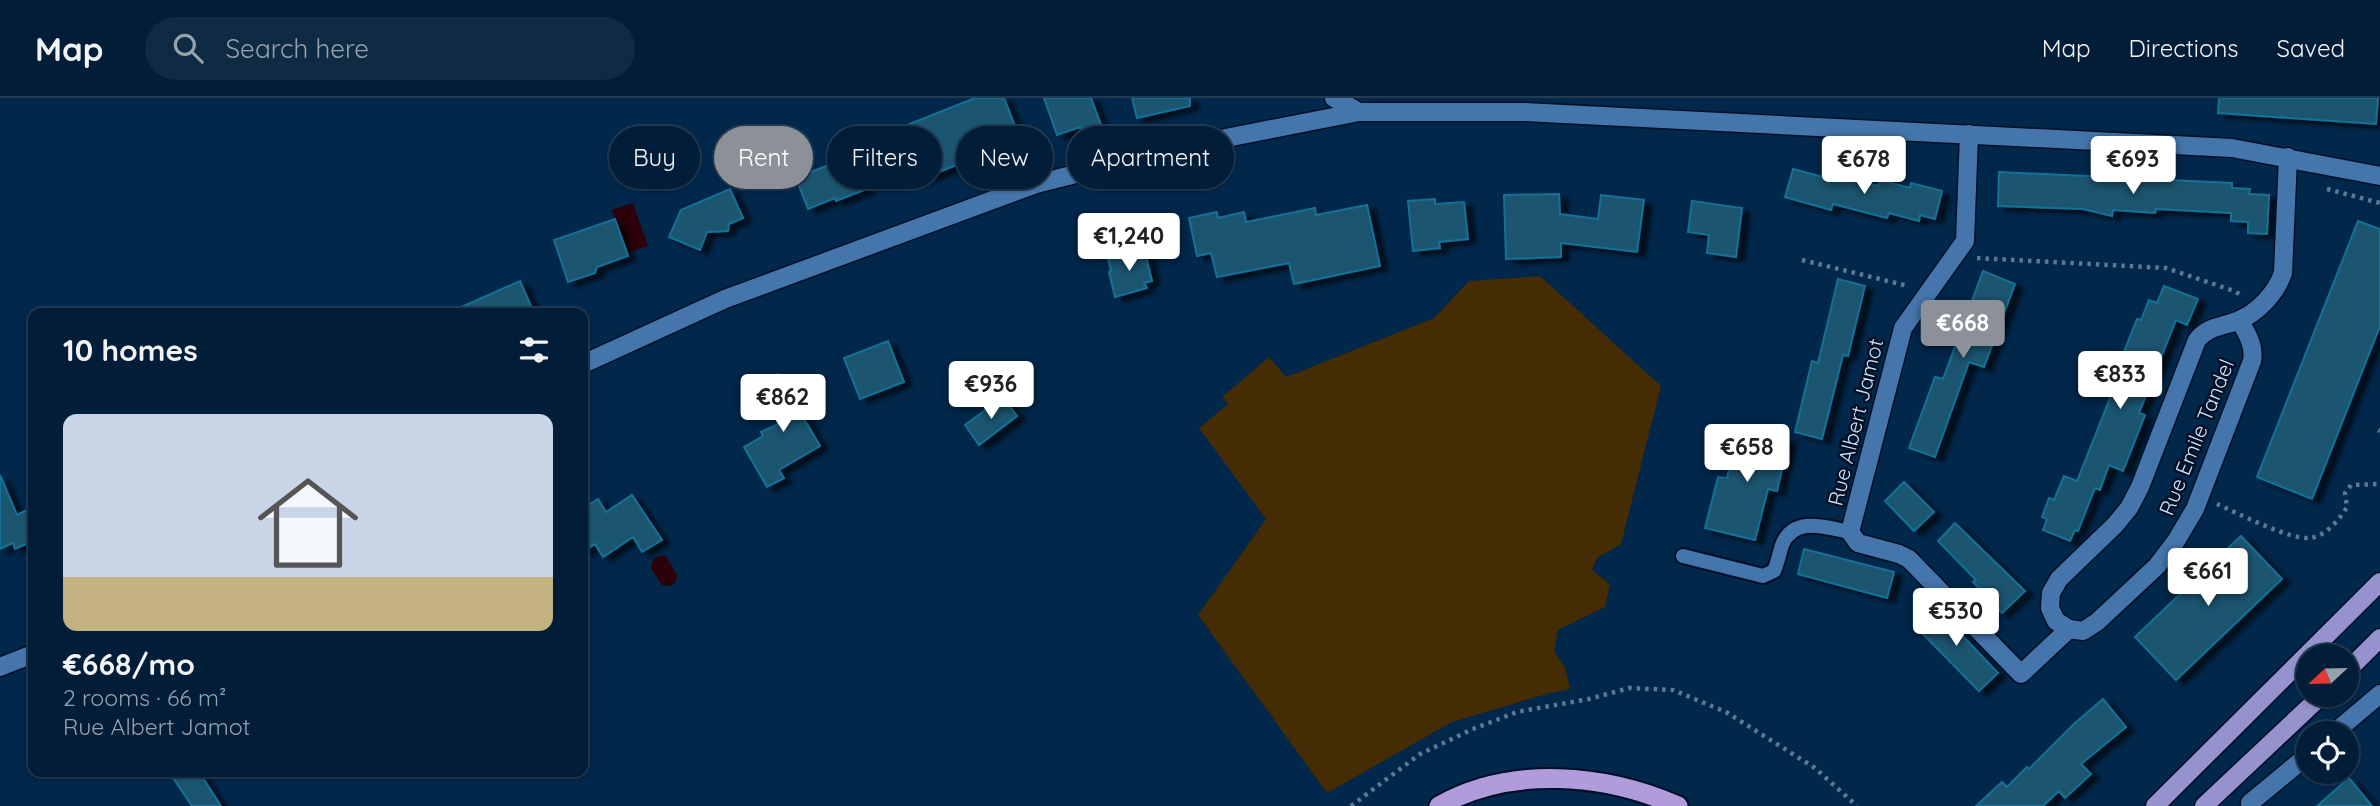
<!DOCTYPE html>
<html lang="en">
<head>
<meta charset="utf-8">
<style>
  :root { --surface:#011d38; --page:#0f2a43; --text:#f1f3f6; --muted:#96a2ae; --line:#233b53; --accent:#8c9099 }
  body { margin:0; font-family:Quicksand,sans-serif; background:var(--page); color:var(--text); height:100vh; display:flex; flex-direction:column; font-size:26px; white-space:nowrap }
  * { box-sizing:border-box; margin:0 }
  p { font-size:23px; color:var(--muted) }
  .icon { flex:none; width:38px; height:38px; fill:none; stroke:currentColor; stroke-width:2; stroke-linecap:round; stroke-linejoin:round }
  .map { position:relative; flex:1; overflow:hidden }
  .details { position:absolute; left:28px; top:210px; width:560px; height:469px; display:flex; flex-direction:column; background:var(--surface); border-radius:14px; box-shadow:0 2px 5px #0004,0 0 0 2px var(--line) }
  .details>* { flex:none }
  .guide { position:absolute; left:609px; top:28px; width:665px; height:63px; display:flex; gap:14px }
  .needle { width:46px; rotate:248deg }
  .controls { position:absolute; left:2296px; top:546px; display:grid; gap:14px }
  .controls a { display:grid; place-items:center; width:63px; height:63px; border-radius:50%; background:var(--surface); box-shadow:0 2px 5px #0004,0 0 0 2px var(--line); font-size:35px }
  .price { position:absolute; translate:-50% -60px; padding:0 16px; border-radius:7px; background:#fff; color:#222; font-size:23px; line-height:46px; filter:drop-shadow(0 2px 4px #0008) }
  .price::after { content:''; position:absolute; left:50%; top:42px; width:21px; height:16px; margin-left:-10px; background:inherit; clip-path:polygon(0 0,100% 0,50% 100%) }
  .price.active { background:var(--accent); color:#fff }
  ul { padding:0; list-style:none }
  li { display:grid; align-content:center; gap:14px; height:371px; padding:0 35px }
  li span { display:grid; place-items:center; height:217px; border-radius:14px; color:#555 }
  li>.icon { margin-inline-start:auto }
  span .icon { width:126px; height:126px; fill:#fffc; stroke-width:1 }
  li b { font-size:30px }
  h2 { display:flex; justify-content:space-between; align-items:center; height:84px; padding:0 35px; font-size:30px }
  .chip { padding:0 24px; border-radius:32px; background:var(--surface); box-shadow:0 2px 5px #0004,0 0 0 2px var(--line); font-size:24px; line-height:63px }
  .chip.active { background:var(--accent); color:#fff }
  header { display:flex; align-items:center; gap:42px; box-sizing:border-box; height:98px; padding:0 35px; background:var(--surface); border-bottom:2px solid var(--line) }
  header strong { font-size:33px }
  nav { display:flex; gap:38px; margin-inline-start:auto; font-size:24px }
  .search { width:490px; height:63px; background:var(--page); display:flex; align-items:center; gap:18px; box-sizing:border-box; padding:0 24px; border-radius:38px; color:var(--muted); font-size:26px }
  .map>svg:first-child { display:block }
</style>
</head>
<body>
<header>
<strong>Map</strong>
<div class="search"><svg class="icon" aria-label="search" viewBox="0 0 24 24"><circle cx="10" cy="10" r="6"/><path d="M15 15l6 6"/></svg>Search here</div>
<nav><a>Map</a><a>Directions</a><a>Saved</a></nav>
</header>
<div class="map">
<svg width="2380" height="708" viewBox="0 0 2380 708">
  <defs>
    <filter id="shadow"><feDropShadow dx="8" dy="4.5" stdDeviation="2" flood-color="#0009"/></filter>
  </defs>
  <rect width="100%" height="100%" fill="#01274b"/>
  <path fill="#452c05" d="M1540 178 1661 288 1621 446 1597 460 1592 472 1610 486 1605 509 1558 532 1554 553 1565 569 1570 591 1539 598 1452 624 1327 695 1198 517 1266 421 1199 330 1228 306 1222 299 1269 259 1286 279 1434 220 1469 183Z"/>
  <path fill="#2c010b" d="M633 105 648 148 627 155 612 112Z
    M659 458H666L677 477 676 484 670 488 662 487 651 470 653 462Z"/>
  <path fill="#1c556f" stroke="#157197" stroke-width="2" filter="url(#shadow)" d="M975 0H1004L1020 41 922 81 902 29Z
    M1044 0H1091L1101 27 1081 34 1080 29 1057 37Z
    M1132 0H1190V8L1137 20Z
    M2219 0H2378L2376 26 2218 15Z
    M853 57 867 91 836 103 835 100 808 111 796 80Z
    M1793 71 1823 79 1824 74 1878 88 1880 82 1910 90 1911 85 1942 93 1935 121 1920 117 1919 123 1889 115 1887 120 1833 106 1831 112 1785 99Z
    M1999 74 2232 85V90L2250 91 2249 96 2269 97 2267 136 2248 135V124L2231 123V115L2156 111 2155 115 2113 112 2112 118 2083 111 1998 108Z
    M730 91 743 120 729 126 728 133 707 134 700 152 669 139 681 112Z
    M1559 96 1560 116 1598 121 1601 97 1644 102 1637 154 1561 145V159L1506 161 1504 97Z
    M1435 101V106L1464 104 1468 141 1439 144 1440 150 1413 153 1408 103Z
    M1692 103 1742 110 1736 159 1707 155 1709 137 1688 134Z
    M1367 107 1380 168 1294 186 1289 165 1217 179 1211 155 1197 158 1189 120 1217 114 1218 120 1244 114 1246 124 1315 110 1316 117Z
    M615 121 628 158 597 169 595 175 568 184 554 142Z
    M2358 123 2380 131V228L2312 401 2257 379Z
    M1138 152 1139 155 1145 154 1152 183 1144 185 1147 190 1115 199 1109 174 1111 173 1108 160Z
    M1983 173 2015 186 1984 269 1969 264 1935 359 1909 350 1935 279 1943 281Z
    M1838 181 1865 188 1848 258 1843 257 1822 341 1795 334 1812 263 1818 265Z
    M520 183 534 215H448Z
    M2164 188 2198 201 2187 227 2176 222 2139 315 2145 317 2123 373 2109 367 2100 392 2095 390 2078 433 2075 432 2070 443 2043 432 2047 421 2042 419 2049 400 2054 402 2064 378 2077 383 2118 280 2114 279 2137 221 2141 222 2149 202 2157 205Z
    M888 243 904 284 860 301 844 260Z
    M778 276 784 286 801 280 809 305 797 309 820 348 779 372 784 380 767 389 744 349 763 338 761 334 785 323 771 280Z
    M1003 299 1017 318 979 347 965 327Z
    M1739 329 1789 341 1777 393 1768 391 1755 442 1705 430 1718 379 1727 380Z
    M0 377 17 417 33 409V443L15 451 13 445 0 451Z
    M1904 384 1934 414 1914 433 1885 403Z
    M632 397 662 442 642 454 633 439 603 459 595 446 583 454V411L598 401 606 414Z
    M1955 425 2025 493 2002 515 1973 484 1976 482 1938 443Z
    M2241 438 2282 481 2176 582 2135 539Z
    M1804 451 1894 474 1887 500 1798 476Z
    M1934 508 1998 575 1979 593 1914 527Z
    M2103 601 2126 629 2081 666 2091 676 2065 700 2059 693 2043 708H1976L2002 684 2007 689 2027 669 2029 671 2074 626Z
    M169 674H199L221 708H192Z
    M2349 680 2372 708H2317Z"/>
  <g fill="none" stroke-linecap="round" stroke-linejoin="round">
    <defs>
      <path id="service" d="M1683 458 1763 478 1774 473C1778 464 1779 456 1782 447 1794 417 1827 430 1850 434"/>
      <path id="minor" d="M1334 0 1359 14
        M1969 36 1965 143 1903 230 1850 434 1858 445 1899 456 1909 461 2021 576 2069 531
        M2240 223C2247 236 2255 248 2252 263L2195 411 2176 443 2157 468 2097 524 2083 533 2069 531 2056 523 2050 510 2051 495 2059 481 2115 427 2129 410 2140 389 2197 242C2209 228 2221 229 2237 223 2258 215 2276 195 2283 175L2288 59
        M2334 635 2380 596
        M2250 705 2308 657"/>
      <path id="tertiary" d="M583 266 725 201 1036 86 1190 47 1359 14H1524L2232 50 2380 78
        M0 569 33 556"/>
      <path id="primary" d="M2347 573 2380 540
        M2155 708 2380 484
        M2204 708 2322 597"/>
      <path id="trunk" d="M1439 708C1511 667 1606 676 1678 708"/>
    </defs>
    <use href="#service" stroke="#000f28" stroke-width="18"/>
    <use href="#minor" stroke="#000f28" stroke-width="21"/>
    <use href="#tertiary" stroke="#000f28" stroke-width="21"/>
    <use href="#primary" stroke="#000f28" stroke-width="21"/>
    <use href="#trunk" stroke="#000f28" stroke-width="23"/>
    <path stroke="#5b7998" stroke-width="4.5" stroke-dasharray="3.5 5" stroke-linecap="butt" d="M2327 91 2380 105
      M1977 160 2166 170 2234 193 2243 198
      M1802 162 1908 188
      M2378 332 2380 333
      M2217 406C2237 415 2290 442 2310 440 2326 438 2339 422 2347 409L2345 395 2351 387 2380 386
      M1351 708 1420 656 1473 631 1517 614 1589 601 1629 590 1673 592 1726 614 1815 670 1857 708"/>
    <use href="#service" stroke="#4576ab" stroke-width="14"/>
    <use href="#minor" stroke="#4576ab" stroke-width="18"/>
    <use href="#tertiary" stroke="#4576ab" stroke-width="18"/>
    <use href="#primary" stroke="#9692ce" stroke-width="18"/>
    <use href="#trunk" stroke="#b19bda" stroke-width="19"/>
  </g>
  <g text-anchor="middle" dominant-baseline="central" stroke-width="5" stroke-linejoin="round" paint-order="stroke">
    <g font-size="21" fill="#cfe3fb" stroke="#000f24">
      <text transform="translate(1855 324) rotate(-76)">Rue Albert Jamot</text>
      <text transform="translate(2196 339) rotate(-68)">Rue Emile Tandel</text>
    </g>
  </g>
</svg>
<div class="controls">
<a><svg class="needle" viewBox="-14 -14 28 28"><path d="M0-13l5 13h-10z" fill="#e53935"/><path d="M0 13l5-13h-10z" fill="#96a2ae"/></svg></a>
<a><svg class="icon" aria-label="locate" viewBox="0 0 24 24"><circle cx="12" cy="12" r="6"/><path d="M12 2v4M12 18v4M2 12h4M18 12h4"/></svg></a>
</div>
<b class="price" style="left:1864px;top:98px">€678</b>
<b class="price" style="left:2133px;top:98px">€693</b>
<b class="price" style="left:1129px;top:175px">€1,240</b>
<b class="price active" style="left:1963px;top:262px">€668</b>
<b class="price" style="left:2120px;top:313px">€833</b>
<b class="price" style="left:991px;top:323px">€936</b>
<b class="price" style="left:783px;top:336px">€862</b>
<b class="price" style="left:1747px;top:386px">€658</b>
<b class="price" style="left:2208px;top:510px">€661</b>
<b class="price" style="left:1956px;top:550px">€530</b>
<div class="guide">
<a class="chip">Buy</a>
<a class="chip active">Rent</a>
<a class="chip">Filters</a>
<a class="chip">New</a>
<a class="chip">Apartment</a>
</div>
<section class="details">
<h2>10 homes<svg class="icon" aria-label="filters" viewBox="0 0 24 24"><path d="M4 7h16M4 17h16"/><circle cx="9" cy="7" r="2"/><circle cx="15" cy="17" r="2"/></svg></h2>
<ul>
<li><span style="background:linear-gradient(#c9d6e8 75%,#c2b280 0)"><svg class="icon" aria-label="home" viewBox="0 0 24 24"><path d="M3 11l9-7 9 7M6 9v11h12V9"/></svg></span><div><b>€668/mo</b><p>2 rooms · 66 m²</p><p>Rue Albert Jamot</p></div></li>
</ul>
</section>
</div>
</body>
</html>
